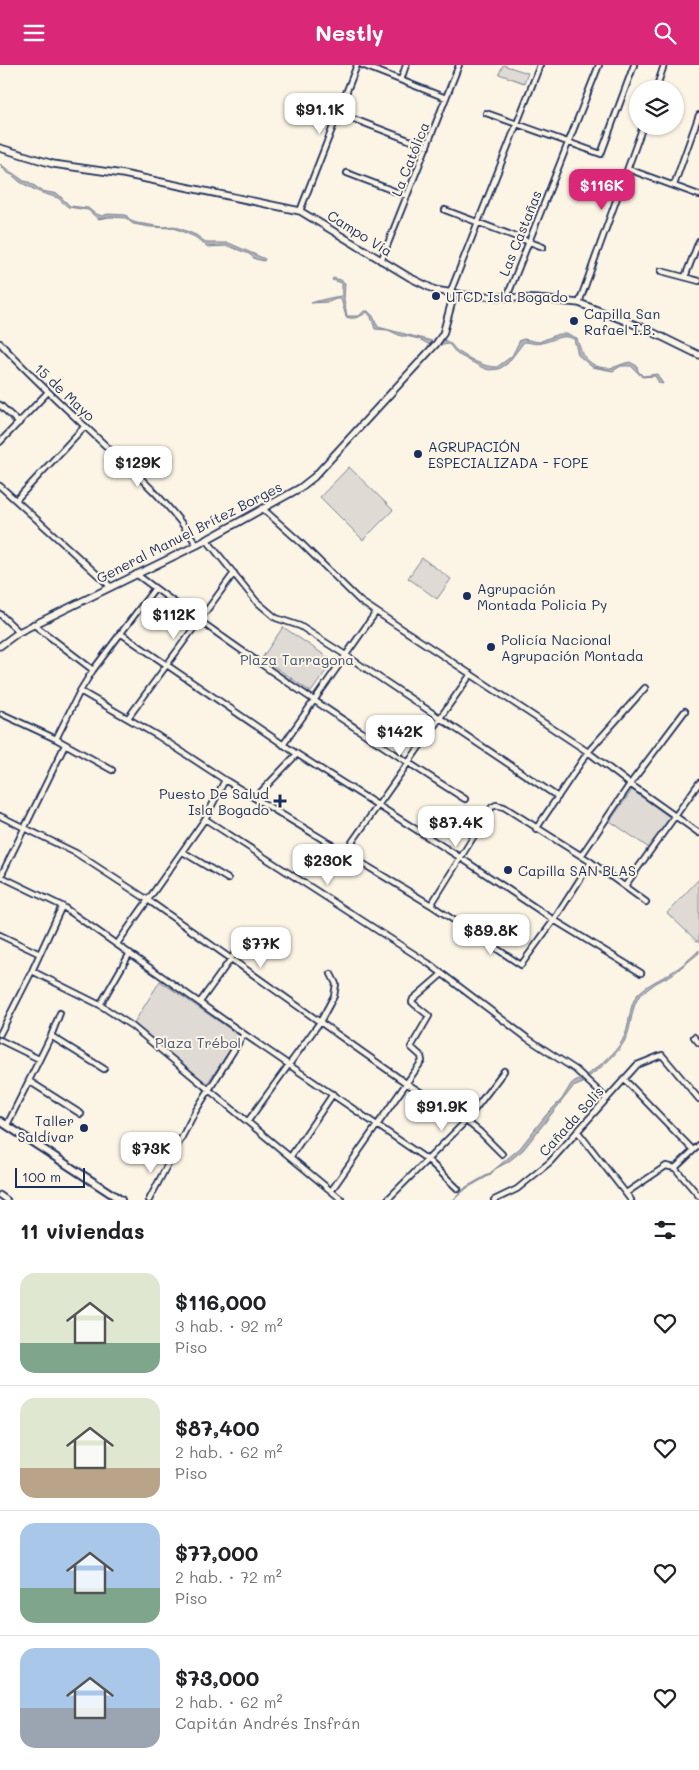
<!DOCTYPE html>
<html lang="es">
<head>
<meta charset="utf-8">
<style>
  :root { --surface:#fff; --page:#f2f2f2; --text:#202124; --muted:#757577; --line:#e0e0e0; --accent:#db2777 }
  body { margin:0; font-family:Mali,sans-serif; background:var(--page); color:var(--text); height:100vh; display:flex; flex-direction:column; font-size:19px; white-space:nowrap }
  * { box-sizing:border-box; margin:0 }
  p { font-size:16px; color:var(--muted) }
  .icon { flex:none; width:28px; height:28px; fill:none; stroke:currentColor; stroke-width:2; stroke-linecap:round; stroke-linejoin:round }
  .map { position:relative; height:1135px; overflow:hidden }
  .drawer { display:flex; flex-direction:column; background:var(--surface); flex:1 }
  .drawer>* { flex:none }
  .fabs { position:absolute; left:629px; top:15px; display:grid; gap:10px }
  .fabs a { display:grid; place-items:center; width:55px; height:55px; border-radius:50%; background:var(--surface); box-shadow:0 1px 4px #0004; font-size:25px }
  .scale { position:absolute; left:15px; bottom:12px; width:70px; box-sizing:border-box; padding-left:5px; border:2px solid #1b2f5e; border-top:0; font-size:14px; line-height:18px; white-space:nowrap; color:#1b2f5e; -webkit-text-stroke:4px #fcf5e5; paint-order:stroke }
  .price { position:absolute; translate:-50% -42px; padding:0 11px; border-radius:10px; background:#fff; color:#222; font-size:16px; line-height:32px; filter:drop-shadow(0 1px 2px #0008) }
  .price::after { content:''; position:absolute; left:50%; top:30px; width:15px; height:11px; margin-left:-8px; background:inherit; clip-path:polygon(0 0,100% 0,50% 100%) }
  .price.current { background:var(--accent); color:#fff }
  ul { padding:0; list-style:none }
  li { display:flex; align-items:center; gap:15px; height:125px; padding:0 20px }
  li+li { border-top:1px solid var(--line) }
  li span { display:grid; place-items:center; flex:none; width:140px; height:100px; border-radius:15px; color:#555 }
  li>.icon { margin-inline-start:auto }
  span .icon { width:60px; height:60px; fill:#fffc; stroke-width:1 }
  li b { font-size:21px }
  h2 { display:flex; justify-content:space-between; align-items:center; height:60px; padding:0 20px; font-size:21px }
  header { display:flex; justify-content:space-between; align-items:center; height:65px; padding:0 20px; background:var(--accent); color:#fff; font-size:22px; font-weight:700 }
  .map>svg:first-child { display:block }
</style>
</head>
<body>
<header><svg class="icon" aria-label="menu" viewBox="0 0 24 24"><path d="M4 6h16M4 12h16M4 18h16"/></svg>Nestly<svg class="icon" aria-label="search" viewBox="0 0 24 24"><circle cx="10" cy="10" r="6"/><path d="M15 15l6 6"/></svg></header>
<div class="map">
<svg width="699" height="1135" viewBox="0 0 699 1135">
  <rect width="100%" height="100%" fill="#fcf5e5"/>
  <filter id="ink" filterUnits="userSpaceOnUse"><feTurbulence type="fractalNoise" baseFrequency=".02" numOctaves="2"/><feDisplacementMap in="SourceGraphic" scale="10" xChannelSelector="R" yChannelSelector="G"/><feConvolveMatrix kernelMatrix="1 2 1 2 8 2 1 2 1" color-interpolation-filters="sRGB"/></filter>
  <g filter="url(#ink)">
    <path fill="#dfdbd4" stroke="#7d8599" d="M503 0 528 8 524 18 499 9Z
      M349 402 393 445 363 475 320 432Z
      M422 493 451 514 437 534 408 513Z
      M283 562 333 596 311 627 262 593Z
      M632 725 671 753 649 783 610 756Z
      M699 814V878L667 848Z
      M160 916 240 971 206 1020 132 961Z"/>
    <path fill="#b2b4b8" stroke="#767f94" d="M0 99 24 116 29 117 42 126 58 129 70 141 88 143 94 148 102 151 108 149 126 150 131 156 137 158 163 162 174 161 196 170 207 178H229L265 194 264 196 255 194 249 189 228 181 208 182 195 172 174 163 150 162 133 159 126 153 110 152 98 154 88 145 68 142 58 133 39 127 20 117 12 110 6 107Z
      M333 213 341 215 345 218 344 234 347 251H359L364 246H368L373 251 378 262 432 276 430 280 419 274 406 271H401L388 265 375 264 371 252 367 247C360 252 354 255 346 252L341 234 338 233 329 237 311 238C316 236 337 231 342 231V218L332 215Z
      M558 269H567L577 273C581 290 590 304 610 303 617 302 623 298 630 297L637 301 638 306 643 311 657 309 663 319 659 318 655 311 642 312 631 301H621L613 306 592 302 578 290 574 274C561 268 554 276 541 278 535 280 530 277 524 277L507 299 499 304 489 305 483 303 457 289 449 279 441 280 443 275C453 277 451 282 459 287 470 294 483 302 497 302L512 291 520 275 524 274 539 277Z
      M699 885V888L673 909 656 918 640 930C631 942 632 958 627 971 620 988 602 1002 587 1013L585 1011C600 1001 618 987 625 970 630 958 629 940 637 930 647 919 661 914 672 907 682 901 691 893 699 885Z
      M576 1015H580L583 1018 573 1022 523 1085 508 1097 495 1104 490 1110 467 1123 453 1135 466 1122 489 1109 520 1083 546 1050 562 1034 571 1019Z"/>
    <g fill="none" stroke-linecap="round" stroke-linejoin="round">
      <defs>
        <path id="street" d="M362 0 446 33
          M401 15 406 0
          M656 24 664 0
          M338 48 427 82
          M486 48 601 89 634 0
          M628 104 699 130
          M347 108 407 131
          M674 120 699 50
          M445 145 543 182
          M300 146 357 0
          M381 196 459 0
          M661 206 699 216
          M685 212 699 176
          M450 228 540 0
          M507 232 599 0
          M579 238 643 61
          M0 278C34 315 71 348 107 382 141 413 172 441 197 480
          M0 340 19 358
          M0 377 48 327
          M0 421 111 522
          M16 435 85 361
          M262 443 300 477 360 536 588 687 630 719 699 768
          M206 474 256 536 276 553 300 561 347 591 558 732
          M136 509C243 589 353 663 465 734
          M0 549 19 567
          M33 559 93 605
          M120 568 297 689 461 793 554 855 641 908
          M80 626 158 671 225 715 431 840 521 900 554 855 591 797
          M2 649 56 674 112 705
          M128 653 234 508
          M56 674 80 626 93 605 155 523
          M283 680 376 547
          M255 733 297 689
          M0 751 76 788 148 835 406 1018 466 1056 480 1067 502 1089
          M205 754 428 898 527 973 576 1005 607 1034
          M536 764 588 687 645 623
          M183 787 228 814
          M345 787 471 609
          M581 791 630 719 685 646
          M0 811 62 841 244 969 428 1095 458 1124
          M0 813 65 680
          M625 821 699 718
          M431 840 492 742 496 740 504 742 591 797 646 837
          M0 870 40 889
          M117 879 205 754 225 715
          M32 906 100 940 132 961 342 1135
          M200 937 248 870
          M100 940 130 888
          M0 969 32 906 62 841
          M51 971 104 1004
          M694 972 699 978
          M0 975 39 994
          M624 1014 693 1085
          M29 1016 81 1049
          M248 1056 320 957 334 931 336 919 331 909
          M7 1060 51 971 60 948
          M578 1067 631 1135
          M291 1091 333 1029
          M675 1103 699 1080
          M331 1126 422 996 421 991 411 982 429 951 414 939 412 937 413 934 442 909
          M626 1128 666 1101 675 1103 699 1131
          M0 1130 7 1135
          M149 1135 195 1047 244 969
          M387 1135 466 1056 504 1006
          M494 1135 517 1124 550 1097 637 1000 662 990 699 1034"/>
        <path id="secondary" d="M0 83 53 99 123 109 300 146 409 212 435 225 464 230 537 234 579 238 646 264 699 290
          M0 581 19 567 197 480 300 423 314 412 436 279 443 269 454 229"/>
        <path id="primary" d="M0 1056 121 1135"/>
      </defs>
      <use href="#street" stroke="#1b2f5e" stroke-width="8"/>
      <use href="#secondary" stroke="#1b2f5e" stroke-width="9"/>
      <use href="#primary" stroke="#1b2f5e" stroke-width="10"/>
      <use href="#street" stroke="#fcf5e5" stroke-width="4.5"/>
      <use href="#secondary" stroke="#fcf5e5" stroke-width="5.5"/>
      <use href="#primary" stroke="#fcf5e5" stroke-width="6"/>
    </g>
  </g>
  <g fill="#1b2f5e" stroke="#fcf5e5" stroke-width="2">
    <circle cx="436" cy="231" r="5"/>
    <circle cx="574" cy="256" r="5"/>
    <circle cx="418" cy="389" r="5"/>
    <circle cx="467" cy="531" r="5"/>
    <circle cx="491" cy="582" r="5"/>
    <path d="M277.5 728.5h5v5h5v5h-5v5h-5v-5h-5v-5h5z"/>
    <circle cx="508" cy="805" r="5"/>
    <circle cx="84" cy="1063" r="5"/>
  </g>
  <g text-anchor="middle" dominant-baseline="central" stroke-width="4" stroke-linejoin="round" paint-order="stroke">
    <g font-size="14" fill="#1b2f5e" stroke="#fcf5e5">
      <text transform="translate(410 94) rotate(-68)">La Católica</text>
      <text transform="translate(360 168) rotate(32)">Campo Vía</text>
      <text transform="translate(520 168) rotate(-68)">Las Castañas</text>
      <text transform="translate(65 327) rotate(43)">15 de Mayo</text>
      <text transform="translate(189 467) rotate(-27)">General Manuel Brítez Borges</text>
      <text transform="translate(571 1056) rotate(-48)">Cañada Solis</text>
    </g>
    <g font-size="14" fill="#1b2f5e" stroke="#fcf5e5" text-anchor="start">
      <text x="446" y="231">UTCD Isla Bogado</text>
      <text x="584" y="248">Capilla San<tspan x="584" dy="16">Rafael I.B.</tspan></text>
      <text x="428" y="381">AGRUPACIÓN<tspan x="428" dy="16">ESPECIALIZADA - FOPE</tspan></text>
      <text x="477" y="523">Agrupación<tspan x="477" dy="16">Montada Policia Py</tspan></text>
      <text x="501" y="574">Policía Nacional<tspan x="501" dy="16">Agrupación Montada</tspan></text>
      <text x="269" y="728" text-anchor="end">Puesto De Salud<tspan x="269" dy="16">Isla Bogado</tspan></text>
      <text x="518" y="805">Capilla SAN BLAS</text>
      <text x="74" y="1055" text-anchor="end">Taller<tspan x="74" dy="16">Saldívar</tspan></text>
    </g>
    <g font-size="14" fill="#425176" stroke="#fcf5e5">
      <text x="297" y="594">Plaza Tarragona</text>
      <text x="198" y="977">Plaza Trébol</text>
    </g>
  </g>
</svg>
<div class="fabs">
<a><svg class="icon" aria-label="layers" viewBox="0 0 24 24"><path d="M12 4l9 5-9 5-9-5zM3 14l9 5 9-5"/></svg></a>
</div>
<div class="scale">100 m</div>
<b class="price" style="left:320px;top:70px">$91.1K</b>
<b class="price current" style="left:602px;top:146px">$116K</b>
<b class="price" style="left:138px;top:423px">$129K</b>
<b class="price" style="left:174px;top:575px">$112K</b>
<b class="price" style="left:400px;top:692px">$142K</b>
<b class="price" style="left:456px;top:783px">$87.4K</b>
<b class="price" style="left:328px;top:821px">$230K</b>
<b class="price" style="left:491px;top:891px">$89.8K</b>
<b class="price" style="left:261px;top:904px">$77K</b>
<b class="price" style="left:442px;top:1067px">$91.9K</b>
<b class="price" style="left:151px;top:1109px">$73K</b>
</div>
<section class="drawer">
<h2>11 viviendas<svg class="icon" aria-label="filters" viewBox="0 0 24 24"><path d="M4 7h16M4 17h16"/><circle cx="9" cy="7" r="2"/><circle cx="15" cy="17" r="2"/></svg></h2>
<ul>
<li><span style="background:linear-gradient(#dfe7d0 70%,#7fa58c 0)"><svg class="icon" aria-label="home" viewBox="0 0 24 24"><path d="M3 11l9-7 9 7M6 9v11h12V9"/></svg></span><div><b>$116,000</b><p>3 hab. · 92 m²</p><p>Piso</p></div><svg class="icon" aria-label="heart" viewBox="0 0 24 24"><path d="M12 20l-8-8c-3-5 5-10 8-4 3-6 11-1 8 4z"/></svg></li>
<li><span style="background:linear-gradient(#dfe7d0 70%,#b9a48a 0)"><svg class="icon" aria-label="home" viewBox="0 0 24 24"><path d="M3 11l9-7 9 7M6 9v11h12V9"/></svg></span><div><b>$87,400</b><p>2 hab. · 62 m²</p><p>Piso</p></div><svg class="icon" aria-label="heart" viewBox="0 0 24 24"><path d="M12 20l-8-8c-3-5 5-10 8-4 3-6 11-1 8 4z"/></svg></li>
<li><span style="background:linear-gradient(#a9c7e8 65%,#7fa58c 0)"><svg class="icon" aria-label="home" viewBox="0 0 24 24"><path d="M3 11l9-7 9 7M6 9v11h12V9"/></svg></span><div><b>$77,000</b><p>2 hab. · 72 m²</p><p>Piso</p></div><svg class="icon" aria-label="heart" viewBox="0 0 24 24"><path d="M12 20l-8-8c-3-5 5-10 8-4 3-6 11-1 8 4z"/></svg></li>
<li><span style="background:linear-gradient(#a9c7e8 60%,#9aa5b1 0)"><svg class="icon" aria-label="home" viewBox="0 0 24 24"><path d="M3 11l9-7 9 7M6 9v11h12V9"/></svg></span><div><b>$73,000</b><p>2 hab. · 62 m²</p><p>Capitán Andrés Insfrán</p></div><svg class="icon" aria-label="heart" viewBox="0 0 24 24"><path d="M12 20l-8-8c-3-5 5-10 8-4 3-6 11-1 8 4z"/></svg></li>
</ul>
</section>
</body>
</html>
